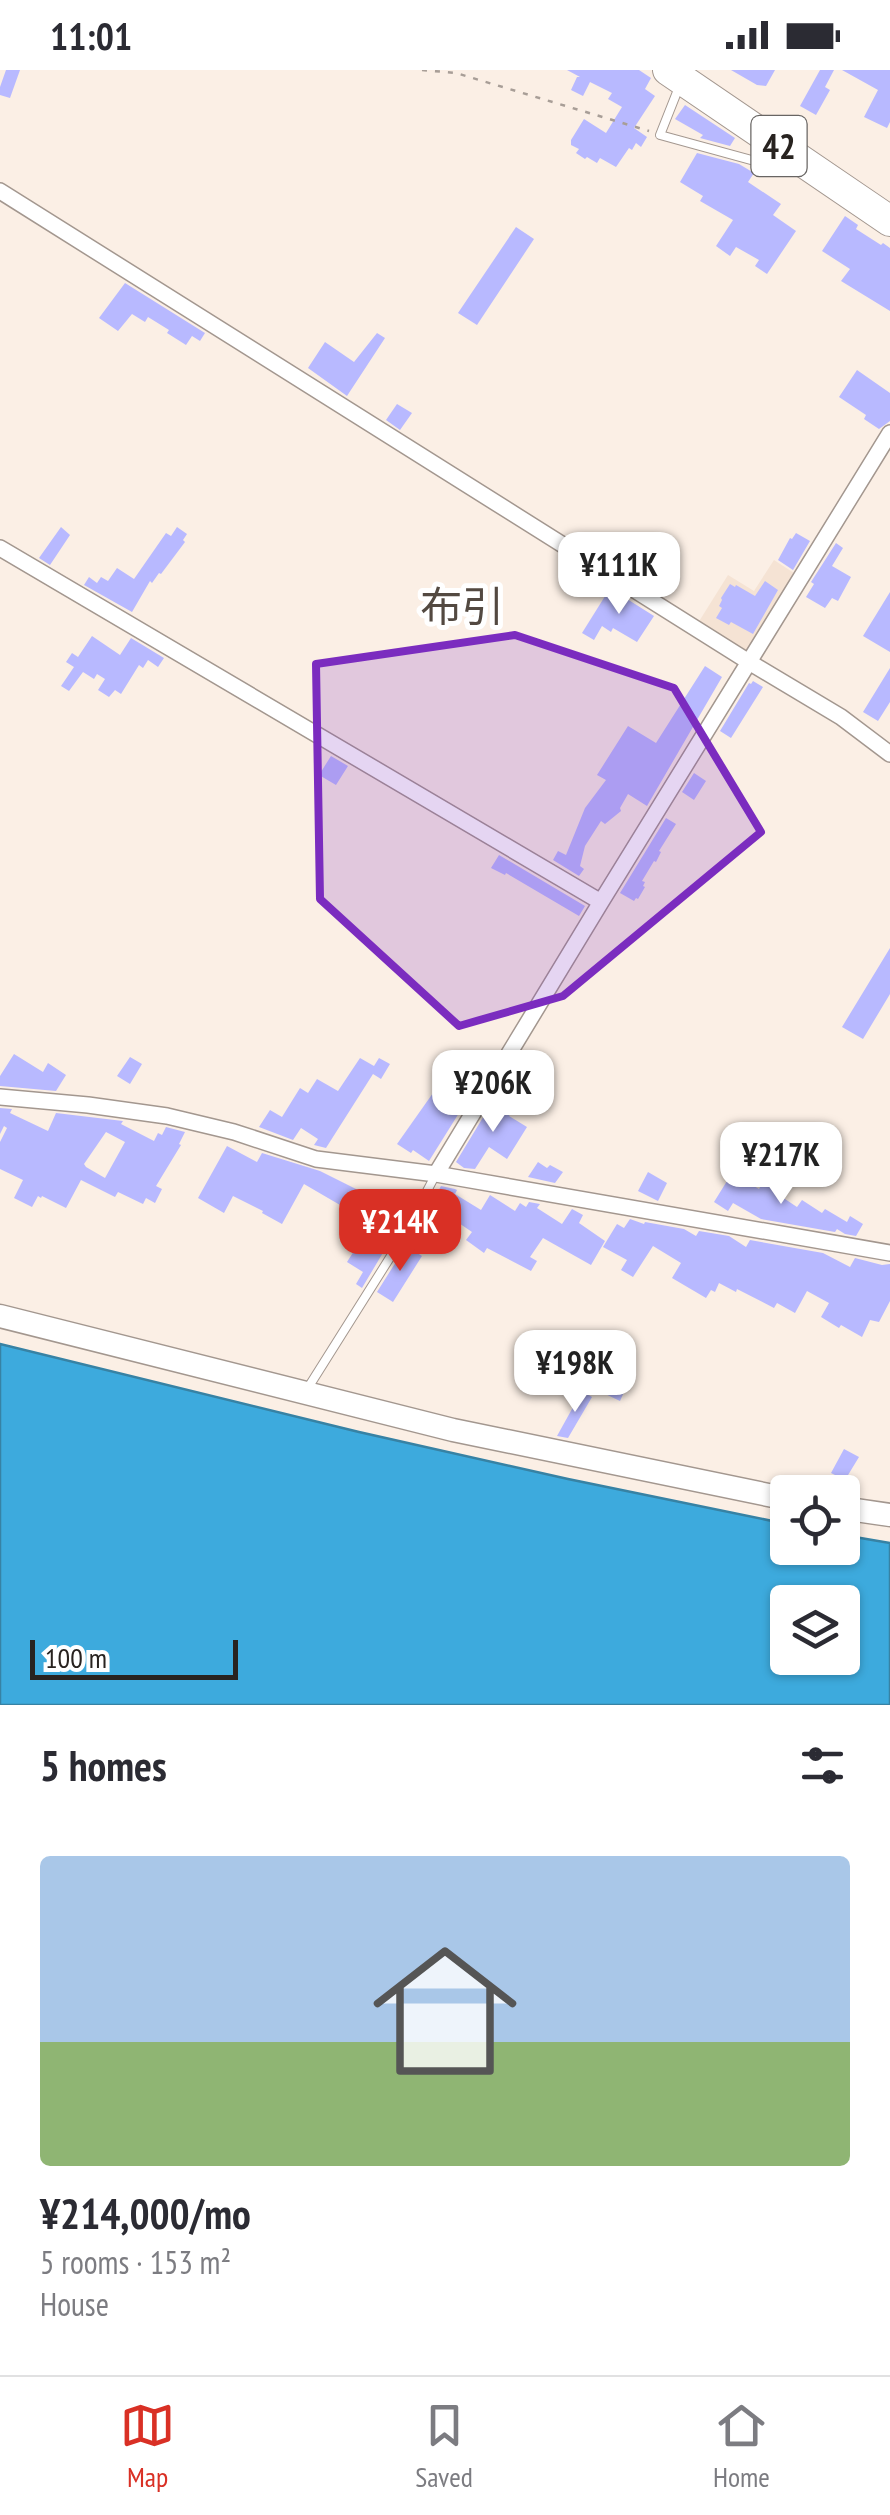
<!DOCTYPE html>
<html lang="en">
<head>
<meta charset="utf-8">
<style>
  :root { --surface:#fff; --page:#f2f2f3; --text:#2b2b33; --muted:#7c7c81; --line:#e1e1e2; --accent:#d93025 }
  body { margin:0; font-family:"PT Sans Narrow","Noto Sans JP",sans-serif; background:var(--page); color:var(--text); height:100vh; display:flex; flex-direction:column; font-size:38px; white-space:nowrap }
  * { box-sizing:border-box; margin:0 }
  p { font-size:32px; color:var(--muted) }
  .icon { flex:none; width:55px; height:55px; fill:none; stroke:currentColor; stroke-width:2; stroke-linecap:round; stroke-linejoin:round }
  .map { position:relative; height:1635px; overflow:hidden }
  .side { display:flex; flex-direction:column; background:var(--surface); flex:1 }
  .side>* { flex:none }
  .tools { position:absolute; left:770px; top:1405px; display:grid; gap:20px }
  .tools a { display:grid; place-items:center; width:90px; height:90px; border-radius:10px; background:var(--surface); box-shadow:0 2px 8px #0004; font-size:50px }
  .scale { position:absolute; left:30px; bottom:25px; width:208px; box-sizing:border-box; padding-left:10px; border:5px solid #282320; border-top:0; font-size:28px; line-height:35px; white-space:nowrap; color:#282320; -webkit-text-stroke:8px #fff; paint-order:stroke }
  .price { position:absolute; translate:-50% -85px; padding:0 22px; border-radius:20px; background:#fff; color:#222; font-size:32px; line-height:65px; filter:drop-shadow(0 2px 5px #0008) }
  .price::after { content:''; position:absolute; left:50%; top:60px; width:30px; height:22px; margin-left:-15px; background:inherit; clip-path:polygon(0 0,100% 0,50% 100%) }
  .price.selected { background:var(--accent); color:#fff }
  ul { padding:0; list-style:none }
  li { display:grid; align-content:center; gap:20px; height:530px; padding:0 40px }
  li+li { border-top:2px solid var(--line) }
  li span { display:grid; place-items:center; height:310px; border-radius:10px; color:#555 }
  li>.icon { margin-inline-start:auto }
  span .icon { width:180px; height:180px; fill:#fffc; stroke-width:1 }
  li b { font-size:42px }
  h2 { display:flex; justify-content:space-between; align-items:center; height:120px; padding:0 40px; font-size:42px }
  .status { display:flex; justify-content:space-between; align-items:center; height:70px; padding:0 50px; background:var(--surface); direction:ltr }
  .status svg { height:28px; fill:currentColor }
  .tabs { display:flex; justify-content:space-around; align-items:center; height:140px; border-top:2px solid var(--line); background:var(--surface); font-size:28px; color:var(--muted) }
  .tabs a { display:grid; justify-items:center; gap:5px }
  .tabs .selected { color:var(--accent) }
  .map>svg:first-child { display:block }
</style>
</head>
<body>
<div class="status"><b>11:01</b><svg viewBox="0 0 49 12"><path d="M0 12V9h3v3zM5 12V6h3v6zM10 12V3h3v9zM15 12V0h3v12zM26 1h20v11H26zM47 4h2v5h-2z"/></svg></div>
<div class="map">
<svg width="890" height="1635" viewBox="0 0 890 1635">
  <rect width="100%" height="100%" fill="#fbefe5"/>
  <path fill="#f5e3d4" d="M774 490 800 507 749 587 698 553 728 505 754 521Z"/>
  <path fill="#3daadd" stroke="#3782a4" stroke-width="2.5" fill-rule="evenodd" d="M0 1274 359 1362 568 1409 787 1454 788 1478H842L843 1465 890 1473V1635H0ZM788 1532H842V1588H788Z"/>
  <path fill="#b8b9ff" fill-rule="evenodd" d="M6 0H20L10 28 0 25V17Z
    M567 0H639L651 8 645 19 655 26 634 58 647 67 641 77 636 73 632 80 629 78 616 97 600 88 597 93 587 87 585 89 576 83 579 79 571 75V70L584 49 606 63 622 37 608 29 612 23 590 12 583 26 571 20 577 7H580Z
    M731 0H775L766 16 757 15Z
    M820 0H834L825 17 830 20 816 45 800 36Z
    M842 0H890V52L887 58 864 47 878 20Z
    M685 35 735 68 730 76 700 68 703 65 675 49Z
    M697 83 739 94 754 103 748 112 781 134 773 145 796 161 767 204 755 196 759 190 736 177 730 186 716 176 733 150 700 131 703 126 680 112Z
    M845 146 858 155 856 159 881 175 883 173 890 178V241L841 211 850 199 822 181Z
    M516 157 534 169 477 255 458 243Z
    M125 213 205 263 200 271 192 266 186 275 167 263 169 260 148 247 145 252 132 244 118 261 99 248Z
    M377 263 385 268 347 326 308 298 325 272 354 292Z
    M857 300 890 323V351L879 359 864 349 866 345 839 327Z
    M397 334 412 343 400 360 386 350Z
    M61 457 70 465 50 495 39 488Z
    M177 457 187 464 183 470 185 472 161 504 159 503 152 513 150 511 132 542 84 515 89 507 97 513 101 507 108 511 117 498 134 509 166 463 171 466Z
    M796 463 810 471 793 500 778 490 790 468 792 469Z
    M836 473 843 478 832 496 851 507 838 531 832 528 825 538 806 527 814 514 811 512Z
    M765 511 778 520 753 564 731 552 729 555 716 548 722 538 719 536 722 530 721 528 730 514 735 517 736 515 755 526Z
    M608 517 654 546 637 572 613 558 611 562 602 556 594 570 582 563 607 523 605 522Z
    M890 522V582L863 566Z
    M92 566 120 585 131 568 164 588 158 597 148 590 143 598 139 595 121 624 115 620 109 627 98 620 105 609 97 604 94 609 83 602 69 621 61 616 74 597 66 592 72 583 78 587Z
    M705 596 722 607 647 736 628 724 620 738 621 741 605 754 601 751 585 776 580 796 584 799 579 806 553 790 558 781 566 785 585 738 606 710 597 705 628 656 656 673Z
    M890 598V632L878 651 863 642Z
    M753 611 763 617 731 668 720 661 749 613 751 614Z
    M331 686 348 696 336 715 319 705Z
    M694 703 706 711 694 730 682 722Z
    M666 748 676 754 659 781 661 782 656 792 654 791 642 811 645 812 643 816 645 817 638 829 636 828 634 831 620 823Z
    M499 785 585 836 579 846 506 803 505 805 491 798Z
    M890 878V924L863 969 842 957Z
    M14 984 43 1002 48 993 66 1005 56 1021 0 1016V1006Z
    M130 987 142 994 130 1014 117 1006Z
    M360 988 374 996 379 988 390 994 381 1009 373 1004 326 1078 314 1075 318 1069 301 1058 293 1070 259 1057 270 1040 282 1047 300 1018 308 1023 317 1009 338 1021Z
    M445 1006 456 1014 459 1009 474 1019 429 1091 413 1080 411 1083 397 1074Z
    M496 1026 514 1037 509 1046 527 1057 507 1089 489 1077 475 1099 464 1098 456 1092Z
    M0 1038 12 1039 10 1043 48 1061 56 1043 123 1051 121 1054 154 1071 158 1063 162 1065 166 1057 185 1062 179 1074 181 1075 156 1116 162 1119 155 1133 146 1128 143 1134 118 1122 115 1127 81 1110 66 1138 42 1126 41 1128 38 1126 32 1137 14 1128 23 1110 0 1099V1072L7 1058 4 1056 0 1064ZM106 1062 125 1072 105 1108 86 1097 84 1094Z
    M227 1076 257 1092 262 1083 320 1101 406 1144 362 1218 356 1214 363 1202 347 1192 376 1146 344 1127 340 1135 304 1114 282 1154 262 1143 263 1141 233 1126 224 1143 198 1128Z
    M538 1092 547 1098 550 1095 563 1102 555 1113 528 1107Z
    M648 1102 667 1113 658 1131 638 1121Z
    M732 1103 759 1119 764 1110 778 1119 776 1123 797 1137 802 1130 822 1143 825 1139 847 1152 850 1146 863 1154 856 1166 845 1164 837 1159 835 1162 761 1149 733 1133 728 1141 714 1132Z
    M441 1116 455 1119 457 1120 455 1124 481 1140 490 1125 515 1141 520 1133 526 1137 529 1132 540 1134 537 1138 562 1154 572 1139 583 1145 579 1153 605 1171 591 1195 543 1168 530 1187 537 1191 531 1201 487 1178 484 1183 466 1170 472 1162 453 1149 445 1163 434 1158 431 1163 419 1156Z
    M630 1149 644 1154 645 1152 684 1159 696 1166 699 1161 729 1166 746 1177 750 1170 823 1183 850 1197 855 1188 882 1195 890 1194V1231L879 1252 870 1250 862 1267 841 1255 839 1258 821 1247 829 1233 807 1221 795 1243 777 1233 774 1238 737 1219 736 1222 719 1213 715 1222 711 1220 706 1228 672 1208 681 1193 653 1176 633 1207 621 1200 627 1190 603 1177 617 1154 624 1158Z
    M406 1176 422 1186 393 1232 377 1222Z
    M598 1297 609 1303 604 1311 624 1322 620 1331 599 1321 597 1325 586 1318Z
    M582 1321 592 1327 568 1368 557 1366Z
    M844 1379 859 1387 845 1410 831 1403Z"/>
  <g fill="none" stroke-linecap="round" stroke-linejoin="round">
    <defs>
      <path id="lane" d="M679 17 660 65 784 99 796 98
        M306 1321 401 1170 436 1104"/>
      <path id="street" d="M0 121 749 592 841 647 890 684
        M0 478 601 832
        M0 1027 88 1035 167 1046 234 1062 316 1089 436 1104 890 1183
        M436 1104 601 832 890 363"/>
      <path id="secondary" d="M0 1246 453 1360 788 1429
        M842 1438 890 1445"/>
      <path id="highway" d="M668 0 890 151"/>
    </defs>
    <use href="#lane" stroke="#a3978f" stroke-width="10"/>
    <use href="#street" stroke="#a3978f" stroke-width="18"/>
    <use href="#secondary" stroke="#a3978f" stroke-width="25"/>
    <use href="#highway" stroke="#a3978f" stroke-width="32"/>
    <path stroke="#a89e97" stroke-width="2.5" stroke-dasharray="5 8" stroke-linecap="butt" d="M422 0 456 3 649 61"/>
    <use href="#lane" stroke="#fff" stroke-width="8"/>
    <use href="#street" stroke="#fff" stroke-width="15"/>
    <use href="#secondary" stroke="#fff" stroke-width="22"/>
    <use href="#highway" stroke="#fff" stroke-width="30"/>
  </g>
  <path fill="#7b2cbf" fill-opacity="0.2" stroke="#7b2cbf" stroke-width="8" stroke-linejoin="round" d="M515 565 674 618 761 762 563 926 459 956 320 829 316 594Z"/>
  <g text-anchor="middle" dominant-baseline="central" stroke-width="10" stroke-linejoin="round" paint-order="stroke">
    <rect fill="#fff" stroke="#686563" stroke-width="2.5" x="751.5" y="46" width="55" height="60" rx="8"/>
    <g font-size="35" font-weight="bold" fill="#282320">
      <text x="779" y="76">42</text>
    </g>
    <g font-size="42" fill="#534941" stroke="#fff">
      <text x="462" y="536">布引</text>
    </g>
  </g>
</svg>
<div class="tools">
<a><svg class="icon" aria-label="locate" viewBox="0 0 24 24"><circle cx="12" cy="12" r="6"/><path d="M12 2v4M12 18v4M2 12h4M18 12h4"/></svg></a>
<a><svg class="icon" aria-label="layers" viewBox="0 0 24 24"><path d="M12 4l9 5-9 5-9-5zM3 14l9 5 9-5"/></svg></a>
</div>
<div class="scale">100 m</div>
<b class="price" style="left:619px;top:547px">¥111K</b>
<b class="price" style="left:493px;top:1065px">¥206K</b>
<b class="price" style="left:781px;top:1137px">¥217K</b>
<b class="price selected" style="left:400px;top:1204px">¥214K</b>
<b class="price" style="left:575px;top:1345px">¥198K</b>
</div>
<section class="side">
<h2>5 homes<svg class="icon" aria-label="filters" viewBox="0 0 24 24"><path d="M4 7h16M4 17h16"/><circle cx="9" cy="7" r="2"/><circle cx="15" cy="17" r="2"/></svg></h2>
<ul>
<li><span style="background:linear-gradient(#a9c7e8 60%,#8fb573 0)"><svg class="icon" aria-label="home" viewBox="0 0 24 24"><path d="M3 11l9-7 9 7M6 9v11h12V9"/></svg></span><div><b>¥214,000/mo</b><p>5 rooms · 153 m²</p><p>House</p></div></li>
</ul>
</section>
<nav class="tabs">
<a class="selected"><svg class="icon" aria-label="map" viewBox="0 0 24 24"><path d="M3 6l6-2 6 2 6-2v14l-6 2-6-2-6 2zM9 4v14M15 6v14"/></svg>Map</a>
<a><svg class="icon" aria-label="saved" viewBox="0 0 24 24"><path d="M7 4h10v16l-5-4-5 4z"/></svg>Saved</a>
<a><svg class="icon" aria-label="home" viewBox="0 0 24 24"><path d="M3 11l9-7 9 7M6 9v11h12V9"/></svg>Home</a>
</nav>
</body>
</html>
